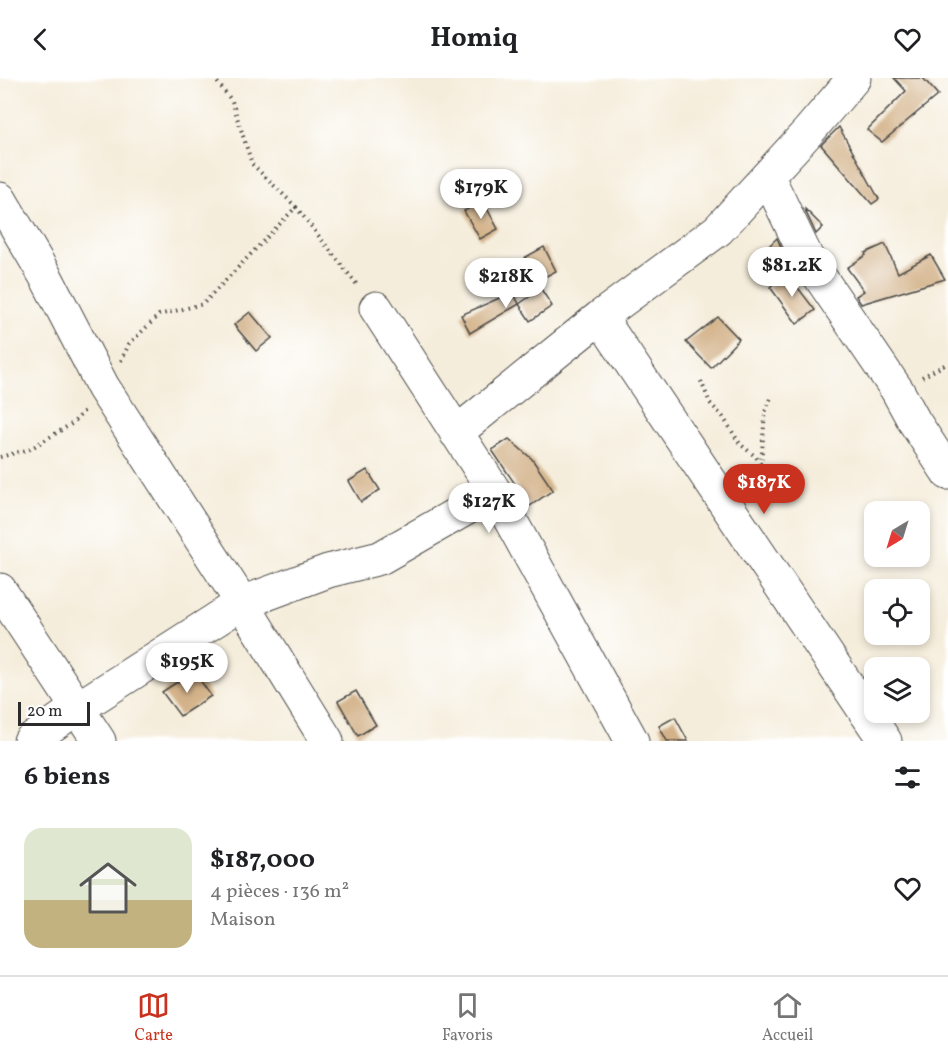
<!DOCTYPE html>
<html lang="fr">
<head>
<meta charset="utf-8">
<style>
  :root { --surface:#fff; --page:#f6f6f6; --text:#202124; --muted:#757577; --line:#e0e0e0; --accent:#c8321e }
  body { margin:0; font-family:Vollkorn,serif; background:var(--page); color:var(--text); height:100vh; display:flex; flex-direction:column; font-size:22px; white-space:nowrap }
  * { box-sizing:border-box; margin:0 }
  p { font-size:20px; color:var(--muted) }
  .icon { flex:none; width:33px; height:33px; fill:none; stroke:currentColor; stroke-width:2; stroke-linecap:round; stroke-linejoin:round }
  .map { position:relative; height:663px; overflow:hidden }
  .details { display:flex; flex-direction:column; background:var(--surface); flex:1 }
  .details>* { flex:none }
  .needle { width:39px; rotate:218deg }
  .fabs { position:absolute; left:864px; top:423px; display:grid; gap:12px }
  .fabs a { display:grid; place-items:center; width:66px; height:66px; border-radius:12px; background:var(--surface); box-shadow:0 3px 9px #0003; font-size:30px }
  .scale { position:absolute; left:18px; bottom:15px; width:72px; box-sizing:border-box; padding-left:6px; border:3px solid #2b2b2b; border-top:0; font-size:16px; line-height:21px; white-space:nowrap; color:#2b2b2b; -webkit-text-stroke:4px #fff; paint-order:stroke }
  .price { position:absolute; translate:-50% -51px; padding:0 14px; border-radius:21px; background:#fff; color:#222; font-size:20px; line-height:39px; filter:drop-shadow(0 2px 3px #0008) }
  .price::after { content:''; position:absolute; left:50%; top:36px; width:18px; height:14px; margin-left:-9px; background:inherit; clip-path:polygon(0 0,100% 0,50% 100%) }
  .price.active { background:var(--accent); color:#fff }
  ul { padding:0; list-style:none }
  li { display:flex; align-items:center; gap:18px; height:150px; padding:0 24px }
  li+li { border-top:2px solid var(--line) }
  li span { display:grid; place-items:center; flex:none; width:168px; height:120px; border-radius:18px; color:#555 }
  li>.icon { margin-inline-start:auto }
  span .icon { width:72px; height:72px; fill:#fffc; stroke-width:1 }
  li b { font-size:26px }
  h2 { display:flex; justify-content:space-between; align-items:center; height:72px; padding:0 24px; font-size:26px }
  header { display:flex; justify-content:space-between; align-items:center; height:78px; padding:0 24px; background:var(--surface); font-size:27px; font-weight:700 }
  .tab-bar { display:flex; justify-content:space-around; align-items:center; height:84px; border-top:2px solid var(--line); background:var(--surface); font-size:16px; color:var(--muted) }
  .tab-bar a { display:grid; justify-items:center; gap:3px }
  .tab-bar .active { color:var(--accent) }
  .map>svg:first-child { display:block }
</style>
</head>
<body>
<header><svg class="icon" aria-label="back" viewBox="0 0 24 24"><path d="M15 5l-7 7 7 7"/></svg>Homiq<svg class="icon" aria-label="heart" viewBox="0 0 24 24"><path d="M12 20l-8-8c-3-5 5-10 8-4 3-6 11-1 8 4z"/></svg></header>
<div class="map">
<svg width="948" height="663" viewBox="0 0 948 663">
  <rect width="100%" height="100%" fill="#fff"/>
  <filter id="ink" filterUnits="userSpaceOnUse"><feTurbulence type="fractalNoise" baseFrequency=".0167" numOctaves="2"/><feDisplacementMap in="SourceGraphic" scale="12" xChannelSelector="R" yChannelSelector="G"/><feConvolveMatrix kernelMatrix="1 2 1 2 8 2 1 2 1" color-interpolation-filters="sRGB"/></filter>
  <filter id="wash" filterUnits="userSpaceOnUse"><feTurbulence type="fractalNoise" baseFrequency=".008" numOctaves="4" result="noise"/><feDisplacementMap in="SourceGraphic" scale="24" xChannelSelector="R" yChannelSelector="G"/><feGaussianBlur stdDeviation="1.35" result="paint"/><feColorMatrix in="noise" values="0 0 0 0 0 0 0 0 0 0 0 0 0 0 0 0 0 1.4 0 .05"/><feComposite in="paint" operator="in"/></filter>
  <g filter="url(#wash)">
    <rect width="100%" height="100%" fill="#f5eddb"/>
    <g id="blocks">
      <path fill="#d3b289" d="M894 0H923L938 17 882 64 867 52 906 13Z
        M839 49 879 121 872 126 821 67Z
        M483 123 498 151 480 161 464 133Z
        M805 131 823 149 816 156 805 132Z
        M777 160 788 185 781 192 762 175Z
        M885 166 898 195 931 177 945 201 861 226 856 218 864 213 847 190 866 177 865 175Z
        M544 169 556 193 537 203 524 180Z
        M786 194 815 232 797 246 770 209Z
        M541 211 552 228 530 243 519 226 470 255 461 237 513 214 519 226Z
        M250 234 272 260 256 273 234 247Z
        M718 239 739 261 711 290 686 264Z
        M509 361 532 381 553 412 530 428 492 372Z
        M367 392 380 412 361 424 349 403Z
        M194 593 211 618 180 638 162 614Z
        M356 613 376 647 358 658 338 623Z
        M675 639 688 663H667L659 648Z"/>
    </g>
  </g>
  <g filter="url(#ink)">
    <use href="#blocks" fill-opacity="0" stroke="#494845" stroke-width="1.5"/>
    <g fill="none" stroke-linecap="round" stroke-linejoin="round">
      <defs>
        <path id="minor" d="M768 99 807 180 897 312 914 343 948 395
          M0 121 47 201 103 309 242 525 327 663
          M376 230 495 414 632 663
          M600 239 885 663
          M456 355 600 239 718 152 808 54 854 0
          M0 512 99 663
          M30 663 64 639 242 525 328 493 380 480 495 414"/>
      </defs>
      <use href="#minor" stroke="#494845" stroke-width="35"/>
      <path stroke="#494845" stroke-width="4" stroke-dasharray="1.5 4.5" stroke-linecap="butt" d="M296 129 358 208
        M121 283 129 266 159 237 203 226 296 129 252 86 232 23 214 0
        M922 299 948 285
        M701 303 710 325 723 339 740 366 756 379 761 387
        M0 379 30 371 73 345 84 333
        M761 387 765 334 772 317"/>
      <use href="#minor" stroke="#fff" stroke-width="33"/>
    </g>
  </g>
</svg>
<div class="fabs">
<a><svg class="needle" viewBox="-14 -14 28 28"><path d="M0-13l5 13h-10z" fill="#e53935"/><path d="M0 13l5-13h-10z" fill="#757577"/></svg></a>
<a><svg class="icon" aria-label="locate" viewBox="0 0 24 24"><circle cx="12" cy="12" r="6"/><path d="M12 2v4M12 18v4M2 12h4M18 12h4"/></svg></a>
<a><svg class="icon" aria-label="layers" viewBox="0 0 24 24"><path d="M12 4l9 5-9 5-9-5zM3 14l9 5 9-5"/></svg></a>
</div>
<div class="scale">20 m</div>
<b class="price" style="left:481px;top:142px">$179K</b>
<b class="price" style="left:792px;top:220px">$81.2K</b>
<b class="price" style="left:506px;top:231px">$218K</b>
<b class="price active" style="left:764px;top:437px">$187K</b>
<b class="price" style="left:489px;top:456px">$127K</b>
<b class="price" style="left:187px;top:616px">$195K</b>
</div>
<section class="details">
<h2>6 biens<svg class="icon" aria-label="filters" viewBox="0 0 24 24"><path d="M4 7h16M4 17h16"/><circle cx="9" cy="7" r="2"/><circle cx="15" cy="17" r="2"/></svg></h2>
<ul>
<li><span style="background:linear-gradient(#dfe7d0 60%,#c2b280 0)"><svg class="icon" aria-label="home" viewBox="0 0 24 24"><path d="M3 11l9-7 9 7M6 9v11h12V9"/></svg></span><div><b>$187,000</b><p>4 pièces · 136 m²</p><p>Maison</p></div><svg class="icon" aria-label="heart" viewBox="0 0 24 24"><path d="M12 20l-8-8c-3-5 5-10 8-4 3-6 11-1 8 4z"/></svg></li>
</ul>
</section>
<nav class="tab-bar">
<a class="active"><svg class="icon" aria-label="map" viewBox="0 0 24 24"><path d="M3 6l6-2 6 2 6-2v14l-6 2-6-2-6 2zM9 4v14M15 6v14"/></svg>Carte</a>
<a><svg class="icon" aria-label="saved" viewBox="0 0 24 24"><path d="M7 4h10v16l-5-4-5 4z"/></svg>Favoris</a>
<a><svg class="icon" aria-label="home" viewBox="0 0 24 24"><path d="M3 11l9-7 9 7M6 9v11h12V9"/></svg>Accueil</a>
</nav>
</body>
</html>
